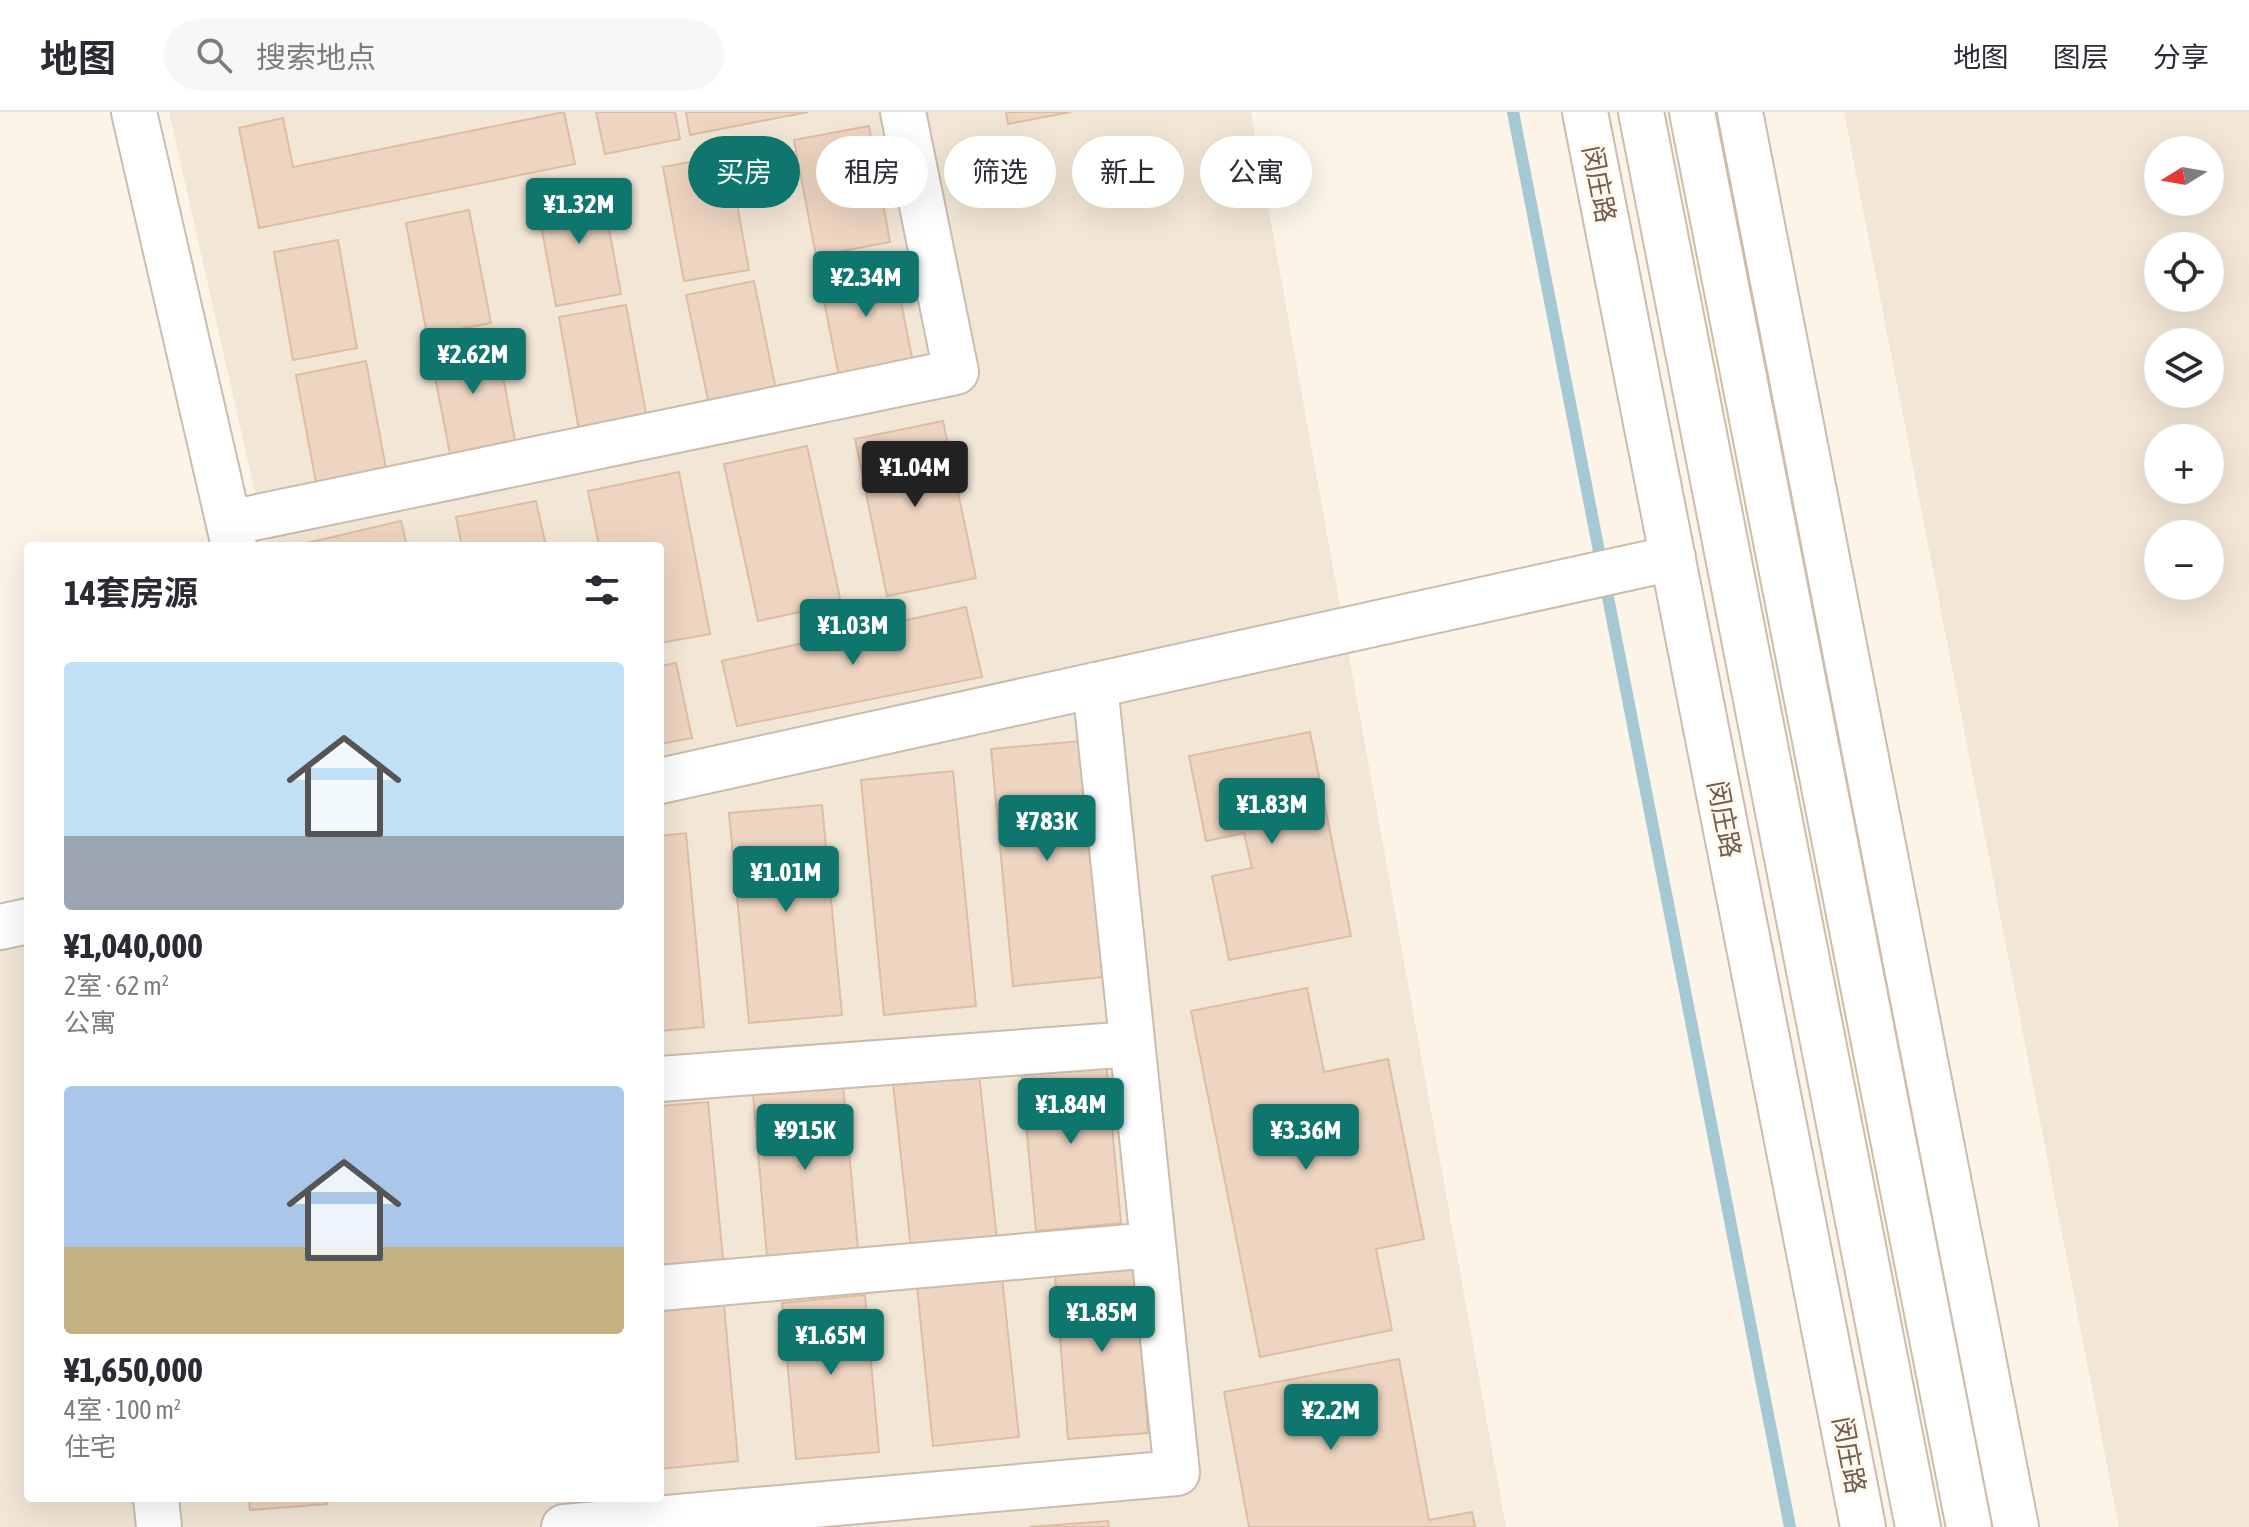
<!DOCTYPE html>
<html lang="zh">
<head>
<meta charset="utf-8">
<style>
  :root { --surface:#fff; --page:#f7f7f7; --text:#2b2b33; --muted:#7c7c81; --line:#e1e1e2; --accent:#0f766e }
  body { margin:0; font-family:"Asap Condensed","Noto Sans SC",sans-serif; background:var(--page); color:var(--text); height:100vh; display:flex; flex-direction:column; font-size:30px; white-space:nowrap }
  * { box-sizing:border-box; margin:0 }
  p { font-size:26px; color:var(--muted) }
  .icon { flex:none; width:44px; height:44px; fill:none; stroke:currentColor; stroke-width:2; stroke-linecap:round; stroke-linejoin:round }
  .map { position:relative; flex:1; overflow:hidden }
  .drawer { position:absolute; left:24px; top:430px; width:640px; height:960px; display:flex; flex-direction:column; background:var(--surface); border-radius:8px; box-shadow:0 8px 32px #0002 }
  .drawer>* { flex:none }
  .hud { position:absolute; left:688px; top:24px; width:760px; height:72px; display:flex; gap:16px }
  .needle { width:52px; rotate:259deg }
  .controls { position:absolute; left:2144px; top:24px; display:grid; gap:16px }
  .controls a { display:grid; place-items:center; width:80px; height:80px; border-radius:50%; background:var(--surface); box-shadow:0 8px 32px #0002; font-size:40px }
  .price { position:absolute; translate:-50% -68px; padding:0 18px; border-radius:8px; background:var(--accent); color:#fff; font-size:26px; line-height:52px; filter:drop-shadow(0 2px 4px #0008) }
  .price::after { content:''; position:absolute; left:50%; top:48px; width:24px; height:18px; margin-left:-12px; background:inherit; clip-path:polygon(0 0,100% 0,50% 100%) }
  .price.active { background:#222; color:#fff }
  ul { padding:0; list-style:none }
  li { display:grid; align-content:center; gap:16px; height:424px; padding:0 40px }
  li span { display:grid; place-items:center; height:248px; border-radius:8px; color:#555 }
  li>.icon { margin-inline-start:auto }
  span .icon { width:144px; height:144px; fill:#fffc; stroke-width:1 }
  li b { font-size:34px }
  h2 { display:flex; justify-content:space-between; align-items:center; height:96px; padding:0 40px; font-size:34px }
  .pill { padding:0 28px; border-radius:36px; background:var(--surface); box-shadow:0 8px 32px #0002; font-size:28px; line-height:72px }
  .pill.active { background:var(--accent); color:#fff }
  header { display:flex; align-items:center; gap:48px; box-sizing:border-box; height:112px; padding:0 40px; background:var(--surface); border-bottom:2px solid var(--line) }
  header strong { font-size:38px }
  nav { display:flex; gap:44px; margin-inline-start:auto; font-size:28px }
  .search { width:560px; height:72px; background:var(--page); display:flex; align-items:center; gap:20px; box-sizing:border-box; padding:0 28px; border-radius:44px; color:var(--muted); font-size:30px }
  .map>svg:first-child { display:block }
</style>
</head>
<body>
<header>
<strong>地图</strong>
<div class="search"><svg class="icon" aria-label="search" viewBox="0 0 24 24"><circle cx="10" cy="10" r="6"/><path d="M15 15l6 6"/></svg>搜索地点</div>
<nav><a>地图</a><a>图层</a><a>分享</a></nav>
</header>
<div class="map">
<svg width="2249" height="1415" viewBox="0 0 2249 1415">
  <rect width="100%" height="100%" fill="#fbf4e7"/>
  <path fill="#f2e6d6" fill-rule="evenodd" d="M169 0H1251L1506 1415H0V799L28 793V1386H660V434H267Z
    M1844 0H2249V1415H2119ZM2158 38H2210V90H2158ZM2158 134H2210V186H2158ZM2158 230H2210V282H2158ZM2158 326H2210V378H2158ZM2158 422H2210V474H2158Z"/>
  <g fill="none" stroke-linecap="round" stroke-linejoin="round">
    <path stroke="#a4c9d4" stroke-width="12" d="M1513 0 1790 1415"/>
  </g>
  <path fill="#eed5c1" stroke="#dfbda2" stroke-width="2" d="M564 0 575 52 259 116 239 16 283 6 293 55Z
    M596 0H675L680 27 605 42Z
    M686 0H808L690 23Z
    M1006 0H1071L1008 12Z
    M869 14 890 130 816 144 794 28Z
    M728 43 749 158 684 169 663 55Z
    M601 73 621 182 556 194 536 86Z
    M469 98 491 211 427 223 406 111Z
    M338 128 357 236 293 248 274 140Z
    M892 143 914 256 840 270 818 158Z
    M754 169 777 283 710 297 686 183Z
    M626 193 648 312 580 324 559 205Z
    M495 221 516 334 451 347 429 234Z
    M366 249 387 362 317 376 296 263Z
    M943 309 976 466 887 484 855 327Z
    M807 334 841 491 758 509 724 352Z
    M679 360 710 522 660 531V434H599L588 379Z
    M536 389 546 434H462L456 405Z
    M401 409 407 434H294Z
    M966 495 982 565 737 614 722 549Z
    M676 551 692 626 660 632V554Z
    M1310 620 1351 824 1229 848 1212 764 1252 756 1244 721 1206 729 1189 644Z
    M1081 629 1103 865 1013 874 991 637Z
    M953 659 976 894 884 903 861 668Z
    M822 693 842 903 749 911 729 701Z
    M686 721 704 915 660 919V724Z
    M1307 876 1324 960 1388 947 1424 1127 1376 1137 1392 1218 1260 1245 1191 899Z
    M1106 950 1121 1111 1036 1119 1021 958Z
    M979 962 997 1128 911 1137 893 971Z
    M843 974 858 1137 767 1145 753 982Z
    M708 990 723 1147 660 1153V994Z
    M1135 1156 1148 1321 1068 1327 1055 1162Z
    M1002 1165 1019 1325 933 1334 917 1174Z
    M865 1183 879 1340 796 1347 782 1191Z
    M724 1193 738 1349 660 1357V1199Z
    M1399 1247 1429 1408 1472 1400 1475 1415H1249L1224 1280Z
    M249 1386H327V1392L250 1398Z
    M1108 1409 1109 1415H1029Z"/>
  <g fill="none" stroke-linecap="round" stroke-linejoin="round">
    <defs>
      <path id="minor" d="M134 0 234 434
        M229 411 956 260 903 0
        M660 669 1673 446
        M0 815 28 809
        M660 967 1132 932
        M660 1176 1153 1133
        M156 1386 159 1415
        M564 1415 1177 1361 1095 573"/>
      <path id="tertiary" d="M1585 0 1863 1415
        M1740 0 2016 1415"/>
      <path id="secondary" d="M1641 0 1918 1415
        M1692 0 1969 1415"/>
    </defs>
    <use href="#minor" stroke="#ccbcae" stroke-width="48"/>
    <use href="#tertiary" stroke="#ccbcae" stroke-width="48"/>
    <use href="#secondary" stroke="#cebdab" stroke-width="48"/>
    <use href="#minor" stroke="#fff" stroke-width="44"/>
    <use href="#tertiary" stroke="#fff" stroke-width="44"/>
    <use href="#secondary" stroke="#fff" stroke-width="44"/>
  </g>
  <g text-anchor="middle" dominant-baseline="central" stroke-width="6" stroke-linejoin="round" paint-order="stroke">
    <g font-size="26" fill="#725c4d" stroke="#fef8ed">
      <text transform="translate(1599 72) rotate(79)">闵庄路</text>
      <text transform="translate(1724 707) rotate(79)">闵庄路</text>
      <text transform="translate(1849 1343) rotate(79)">闵庄路</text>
    </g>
  </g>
</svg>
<div class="controls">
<a><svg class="needle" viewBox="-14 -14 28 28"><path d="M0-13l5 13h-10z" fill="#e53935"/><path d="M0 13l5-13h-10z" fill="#7c7c81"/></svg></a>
<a><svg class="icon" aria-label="locate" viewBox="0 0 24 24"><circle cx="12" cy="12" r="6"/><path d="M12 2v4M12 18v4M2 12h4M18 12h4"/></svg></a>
<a><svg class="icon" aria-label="layers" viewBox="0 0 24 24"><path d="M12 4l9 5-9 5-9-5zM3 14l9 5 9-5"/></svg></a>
<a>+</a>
<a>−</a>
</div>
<b class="price" style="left:579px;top:134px">¥1.32M</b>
<b class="price" style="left:866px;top:207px">¥2.34M</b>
<b class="price" style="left:473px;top:284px">¥2.62M</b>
<b class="price active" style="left:915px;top:397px">¥1.04M</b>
<b class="price" style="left:853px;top:555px">¥1.03M</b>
<b class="price" style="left:1272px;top:734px">¥1.83M</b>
<b class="price" style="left:1047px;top:751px">¥783K</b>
<b class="price" style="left:786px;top:802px">¥1.01M</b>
<b class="price" style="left:1071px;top:1034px">¥1.84M</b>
<b class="price" style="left:805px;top:1060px">¥915K</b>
<b class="price" style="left:1306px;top:1060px">¥3.36M</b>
<b class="price" style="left:1102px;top:1242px">¥1.85M</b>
<b class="price" style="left:831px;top:1265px">¥1.65M</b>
<b class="price" style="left:1331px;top:1340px">¥2.2M</b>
<div class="hud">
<a class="pill active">买房</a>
<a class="pill">租房</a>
<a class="pill">筛选</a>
<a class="pill">新上</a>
<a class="pill">公寓</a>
</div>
<section class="drawer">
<h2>14套房源<svg class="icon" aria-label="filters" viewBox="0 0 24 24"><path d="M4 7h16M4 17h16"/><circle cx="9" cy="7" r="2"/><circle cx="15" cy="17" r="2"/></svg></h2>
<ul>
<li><span style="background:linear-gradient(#bfe0f5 70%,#9aa5b1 0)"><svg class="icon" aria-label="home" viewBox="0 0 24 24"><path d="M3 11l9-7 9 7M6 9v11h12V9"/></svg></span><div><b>¥1,040,000</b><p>2室 · 62 m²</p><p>公寓</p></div></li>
<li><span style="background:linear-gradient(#a9c7e8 65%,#c2b280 0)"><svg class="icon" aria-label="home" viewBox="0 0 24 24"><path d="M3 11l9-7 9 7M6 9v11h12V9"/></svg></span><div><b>¥1,650,000</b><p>4室 · 100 m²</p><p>住宅</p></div></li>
</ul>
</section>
</div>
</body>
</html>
